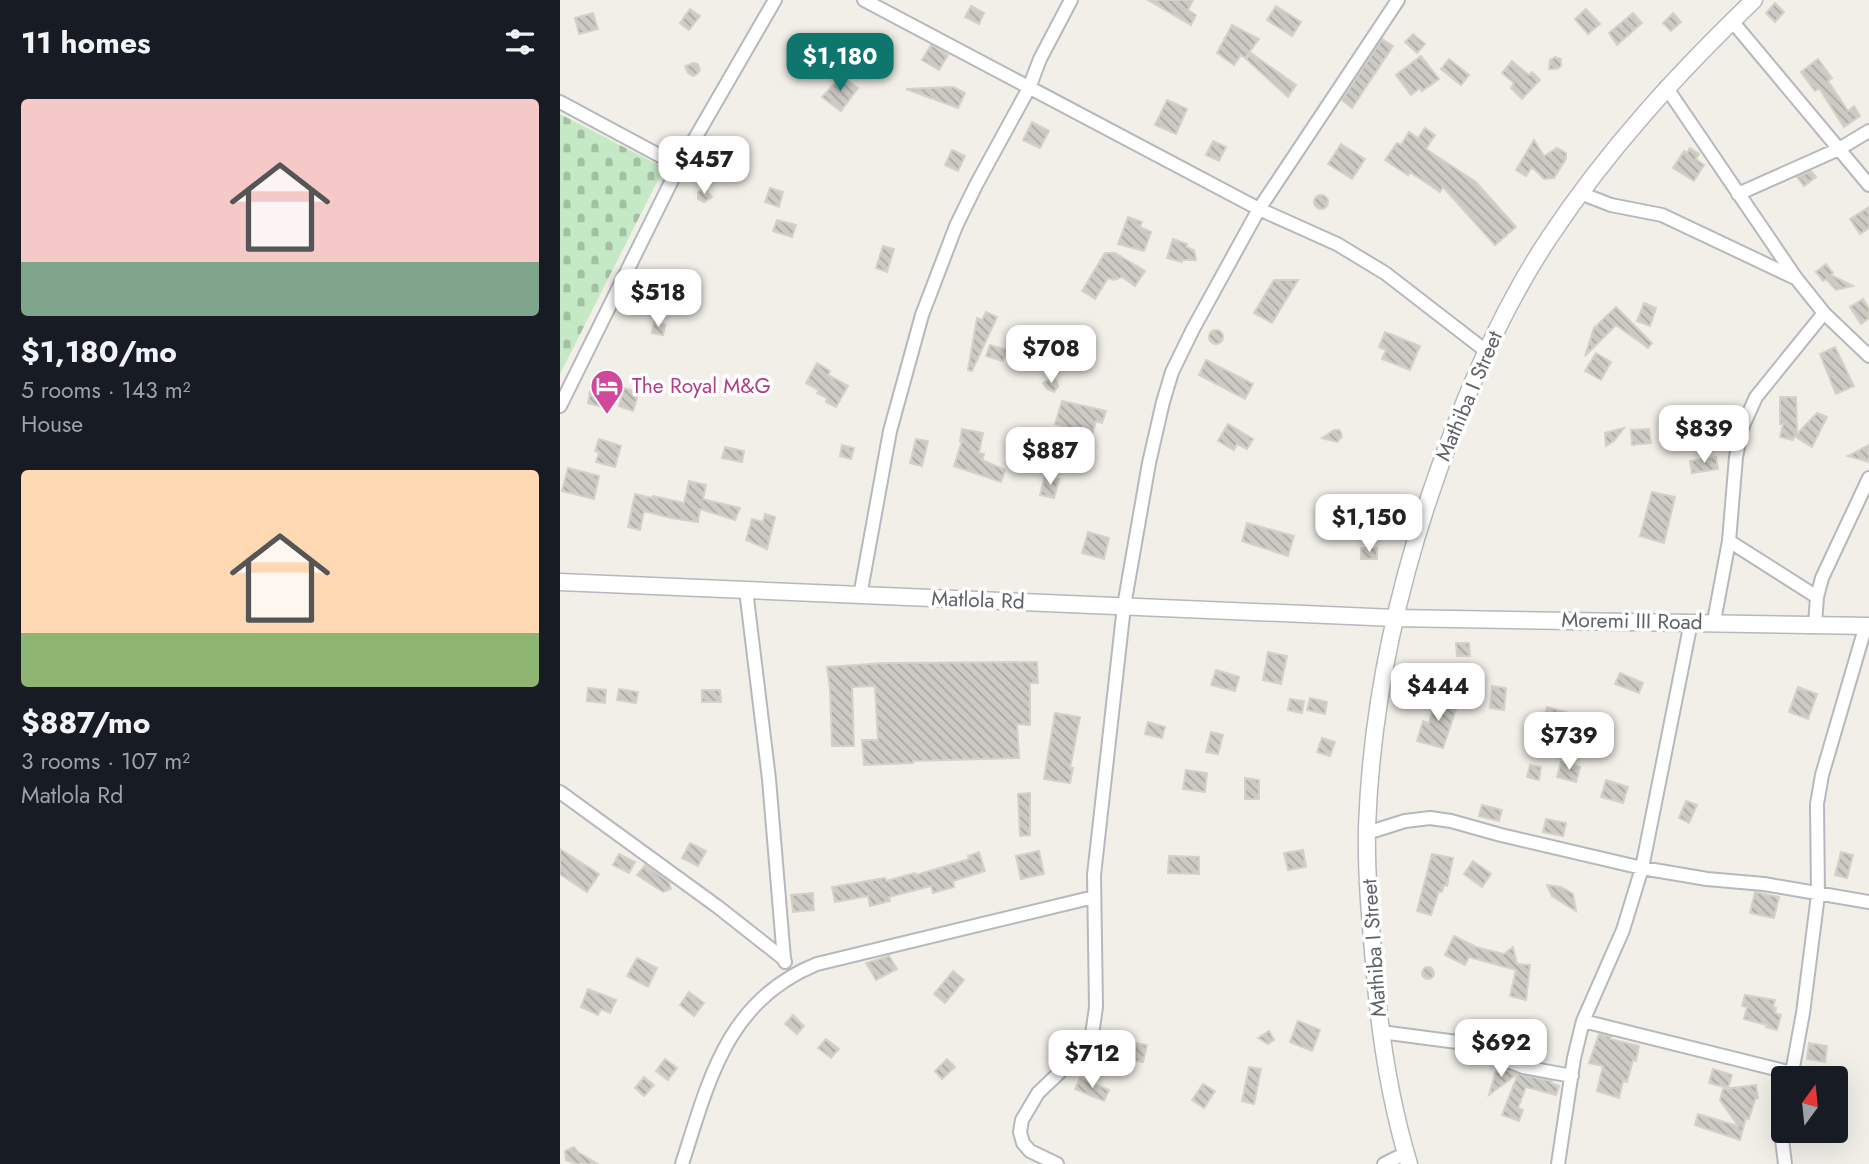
<!DOCTYPE html>
<html lang="en">
<head>
<meta charset="utf-8">
<style>
  :root { --surface:#171b24; --page:#242831; --text:#f1f3f6; --muted:#9ea1a6; --accent:#0f766e }
  body { margin:0; font-family:Jost,sans-serif; background:var(--page); color:var(--text); height:100vh; display:flex; flex-direction:column; font-size:26px; white-space:nowrap }
  * { box-sizing:border-box; margin:0 }
  p { font-size:23px; color:var(--muted) }
  .icon { flex:none; width:38px; height:38px; fill:none; stroke:currentColor; stroke-width:2; stroke-linecap:round; stroke-linejoin:round }
  .map { position:relative; flex:1; overflow:hidden }
  .panel { display:flex; flex-direction:column; background:var(--surface); width:560px }
  .panel>* { flex:none }
  .needle { width:46px; rotate:15deg }
  .controls { position:absolute; left:1211px; top:1066px; display:grid; gap:14px }
  .controls a { display:grid; place-items:center; width:77px; height:77px; border-radius:7px; background:var(--surface); box-shadow:0 7px 28px #0002; font-size:35px }
  .price { position:absolute; translate:-50% -60px; padding:0 16px; border-radius:14px; background:#fff; color:#222; font-size:23px; line-height:46px; filter:drop-shadow(0 2px 4px #0008) }
  .price::after { content:''; position:absolute; left:50%; top:42px; width:21px; height:16px; margin-left:-10px; background:inherit; clip-path:polygon(0 0,100% 0,50% 100%) }
  .price.current { background:var(--accent); color:#fff }
  ul { padding:0; list-style:none }
  li { display:grid; align-content:center; gap:14px; height:371px; padding:0 21px }
  li span { display:grid; place-items:center; height:217px; border-radius:7px; color:#555 }
  li>.icon { margin-inline-start:auto }
  span .icon { width:126px; height:126px; fill:#fffc; stroke-width:1 }
  li b { font-size:30px }
  h2 { display:flex; justify-content:space-between; align-items:center; height:84px; padding:0 21px; font-size:30px }
  main { display:flex; flex:1; min-height:0 }
  .map>svg:first-child { display:block }
</style>
</head>
<body>
<main>
<section class="panel">
<h2>11 homes<svg class="icon" aria-label="filters" viewBox="0 0 24 24"><path d="M4 7h16M4 17h16"/><circle cx="9" cy="7" r="2"/><circle cx="15" cy="17" r="2"/></svg></h2>
<ul>
<li><span style="background:linear-gradient(#f6c9c9 75%,#7fa58c 0)"><svg class="icon" aria-label="home" viewBox="0 0 24 24"><path d="M3 11l9-7 9 7M6 9v11h12V9"/></svg></span><div><b>$1,180/mo</b><p>5 rooms · 143 m²</p><p>House</p></div></li>
<li><span style="background:linear-gradient(#ffd9b3 75%,#8fb573 0)"><svg class="icon" aria-label="home" viewBox="0 0 24 24"><path d="M3 11l9-7 9 7M6 9v11h12V9"/></svg></span><div><b>$887/mo</b><p>3 rooms · 107 m²</p><p>Matlola Rd</p></div></li>
</ul>
</section>
<div class="map">
<svg width="1309" height="1164" viewBox="0 0 1309 1164">
  <defs>
    <pattern id="cemetery-stones" width="16" height="16" patternUnits="userSpaceOnUse" patternTransform="scale(1.75)"><rect width="16" height="16" fill="#c5e8c5"/><path d="M2 7V4a2 2 0 0 1 4 0v3zM10 15v-3a2 2 0 0 1 4 0v3z" fill="#a3c0a4"/></pattern>
    <pattern id="building-back-hatch" width="6" height="6" patternUnits="userSpaceOnUse" patternTransform="scale(1.75)"><rect width="6" height="6" fill="#cccac5"/><path d="M-1 5l2 2M0 0l6 6M5-1l2 2" fill="none" stroke="#a9a8a4"/></pattern>
  </defs>
  <rect width="100%" height="100%" fill="#f1efe8"/>
  <path fill="url(#cemetery-stones)" d="M0 114 104 168 0 374Z"/>
  <path fill="url(#building-back-hatch)" stroke="#d6d1c6" stroke-width="2" d="M588 0H633L628 10 636 15 631 25Z
    M1215 3 1224 12 1215 22 1206 13Z
    M411 6 424 13 419 24 405 17Z
    M716 6 741 22 732 36 707 20Z
    M130 9 140 16 129 30 120 23Z
    M1026 9 1040 24 1028 34 1015 19Z
    M33 13 38 29 19 34 15 18Z
    M1073 13 1082 23 1057 45 1049 33Z
    M1113 13 1121 22 1111 31 1103 23Z
    M672 25 699 39 685 58 681 55 674 65 657 53Z
    M853 34 865 44 857 53 845 42Z
    M822 39 833 46 792 108 782 100Z
    M371 45 388 55 379 70 362 60Z
    M691 53 736 85 728 97 686 59Z
    M861 56 879 79 862 91 860 88 851 95 836 75Z
    M995 57 1001 59V66L997 69H989L990 60Z
    M889 59 909 75 901 85 881 69Z
    M1258 59 1272 78 1268 81 1288 111 1294 106 1300 116 1284 127 1259 88 1255 91 1241 72Z
    M952 61 969 75 972 72 980 80 962 99 951 88 954 83 942 73Z
    M134 63 138 64 140 70 137 74 133 76 128 73 125 66Z
    M281 76 298 88 281 111 262 97Z
    M393 87 405 93 398 108 346 89Z
    M607 100 627 109 616 134 595 125Z
    M472 122 489 131 480 148 463 140Z
    M865 128 875 135 866 149 916 182 956 227 935 245 883 187 880 192 850 172 848 175 825 160 837 143 841 145 849 132 858 138Z
    M974 140 984 156 997 148 1006 153V159L994 178 984 179 972 167 966 176 956 170Z
    M653 141 666 147 659 161 646 155Z
    M781 144 805 159 792 179 768 164Z
    M1130 148 1139 154 1136 159 1144 165 1134 181 1113 168 1124 151 1127 153Z
    M392 150 405 156 398 171 385 165Z
    M1251 171 1256 177 1244 186 1237 177Z
    M210 188 223 192 219 207 205 202Z
    M141 190H146L152 197 144 202 138 199V192Z
    M754 202a7 7 0 1 1 14 0a7 7 0 1 1-14 0Z
    M1309 207V228L1300 234 1290 219Z
    M568 217 582 222 580 227 591 232 584 251 558 244Z
    M217 220 236 225 232 237 213 231Z
    M613 239 627 244 626 247 634 250 636 260H622V262L607 258Z
    M323 246 334 249 327 272 316 268Z
    M545 253H555L585 271 575 286 562 277 554 280 548 278 535 299 522 291Z
    M1266 264 1273 273 1271 275 1293 286 1276 290 1266 279 1263 281 1256 272Z
    M714 280H738L712 323 694 313Z
    M1303 299 1309 309V318L1301 324 1290 307Z
    M1084 303 1096 308 1090 326 1077 321Z
    M1056 307 1092 343 1088 348 1056 325 1025 356 1034 328Z
    M426 312 437 317 412 371 408 370 417 318 422 320Z
    M94 322 105 325 103 335 92 333Z
    M649 337a7 7 0 1 1 14 0a7 7 0 1 1-14 0Z
    M825 332 860 346 850 370 822 359 826 350 819 347Z
    M430 345 447 350 443 361 426 356Z
    M1275 347 1294 386 1276 394 1260 354Z
    M1036 353 1051 362 1041 380 1025 371Z
    M646 360 693 384 685 399 639 375Z
    M257 363 270 371 268 375 288 386 276 407 266 402 267 398 257 393 259 390 246 383Z
    M492 378 496 380 498 386 494 392 487 389 483 383Z
    M64 388 79 392 73 411 59 406Z
    M30 391 48 396 45 408 28 403Z
    M1220 397H1236L1237 434 1257 413 1267 417 1252 447 1234 436 1233 440 1220 437 1223 424H1220Z
    M502 401 546 411 542 423 536 421 530 442 506 435 508 428 495 424Z
    M668 424 693 439 687 449 677 444 674 450 658 441Z
    M1064 428 1054 441 1046 446 1045 433Z
    M402 429 423 433 419 453 424 454 422 460 445 470 441 482 394 466 402 441H400Z
    M1089 429 1091 443 1072 445 1071 430Z
    M774 430H779L781 433 782 437 777 442 762 438Z
    M39 439 61 446 55 467 36 462 39 452 35 451Z
    M356 439 368 441 362 466 350 463Z
    M282 445 294 448 291 459 280 456Z
    M1309 445V462L1288 456Z
    M165 447 184 451 182 462 162 458Z
    M1156 457 1158 469 1132 473 1130 461Z
    M8 468 39 476 34 499 2 491Z
    M485 476 499 479 494 498 480 495Z
    M129 481 146 485 143 499 180 508 175 520 140 509 138 522 111 518 84 511 80 530 68 527 75 494 92 498 93 496 124 503Z
    M1092 492 1115 497 1104 543 1080 536Z
    M205 514 215 517 207 549 186 540 192 519 203 522Z
    M687 523 734 536 728 556 682 541Z
    M528 532 549 538 544 559 522 553Z
    M801 548H817V559H801Z
    M896 643H909L910 656H897Z
    M708 652 727 656 721 684 703 680Z
    M477 662 478 683H470V725L457 724 459 758 353 761V763L304 765 302 740H318L315 686 292 687 294 746H272L270 689 267 667 325 663Z
    M656 670 679 677 675 691 651 685Z
    M1060 673 1083 683 1079 693 1055 684Z
    M932 686 946 688 944 710 930 708Z
    M1238 687 1257 694 1248 719 1229 712Z
    M28 688 46 690 45 703 27 701Z
    M59 689 78 692 76 703 57 700Z
    M142 690H160L161 702H142Z
    M877 696 898 703 883 748 857 741 863 721 869 723Z
    M750 698 767 702 765 714 747 710Z
    M730 699 744 701 742 713 728 710Z
    M987 707 1012 714 1009 726 983 720Z
    M495 713 520 717 510 768H513L510 783 484 779Z
    M588 722 605 727 602 738 585 734Z
    M651 732 663 735 658 754 646 752Z
    M762 738 775 742 770 756 757 752Z
    M1001 762 1020 767 1016 782 997 777Z
    M970 765 981 767 979 780 967 777Z
    M626 770 647 773 645 792 623 789Z
    M685 778 699 780V799H685Z
    M1046 780 1068 787 1063 803 1041 797Z
    M470 793V835L460 836 458 794Z
    M1126 801 1137 805 1129 823 1119 818Z
    M922 805 942 810 939 821 919 816Z
    M986 819 1006 823 1003 836 983 832Z
    M130 843 146 851 138 866 122 858Z
    M0 849 39 874 27 892 0 874Z
    M743 850 746 867 728 870 724 853Z
    M479 851 484 874 461 879 456 856Z
    M419 852 425 871 393 881 394 887 373 893 371 886 329 897 330 901 310 906 308 896 275 902 272 887 325 878 326 881 355 873 356 875 409 859 408 856Z
    M1281 852 1293 855 1287 878 1275 875Z
    M59 854 75 862 69 873 53 865Z
    M872 854 893 858 887 886 884 885 882 892 879 891 871 915 857 911Z
    M609 856 639 857V874L608 873Z
    M913 861 931 874 922 887 904 874Z
    M85 865 109 882 111 889 103 892 77 875Z
    M987 885 1001 887 1013 894 1016 911 992 896Z
    M1195 892 1219 897 1214 918 1190 913Z
    M253 893 254 910 233 912 231 895Z
    M894 936 916 947 944 954 953 947 957 964 970 965 966 1000 950 996 956 970 909 957 905 965 885 955Z
    M329 956 337 969 316 980 306 963Z
    M77 958 97 968 88 987 67 976Z
    M862 973a6 6 0 1 1 12 0a6 6 0 1 1-12 0Z
    M393 971 404 980 385 1003 374 994Z
    M28 989 56 1000 50 1013 41 1009 38 1015 21 1007Z
    M129 992 144 1003 134 1016 120 1005Z
    M1185 995 1215 1000 1213 1007 1216 1008 1215 1013 1221 1015 1217 1030 1206 1027 1207 1025 1184 1019 1187 1007 1182 1006Z
    M233 1015 244 1026 237 1034 225 1024Z
    M738 1021 760 1030 752 1051 730 1042Z
    M953 1028 979 1034 976 1047 966 1045V1047L960 1046V1049L948 1046Z
    M709 1031 714 1040 708 1044 698 1038Z
    M1039 1034 1051 1037 1050 1039 1079 1046 1076 1061 1073 1060 1067 1082 1063 1081 1059 1098 1037 1091 1043 1066 1029 1063Z
    M266 1039 279 1049 271 1058 258 1048Z
    M575 1043 587 1045 583 1062 572 1060Z
    M1249 1043 1267 1046 1265 1062 1247 1059Z
    M105 1059 117 1068 108 1080 96 1071Z
    M387 1059 395 1067 382 1079 375 1071Z
    M689 1067 701 1069 694 1104 682 1101Z
    M937 1067 957 1074 929 1095Z
    M1153 1069 1172 1075 1168 1088 1149 1083Z
    M958 1074 992 1081 991 1083 999 1086 996 1095 966 1087 958 1108 963 1110 959 1121 942 1115Z
    M84 1077 94 1085 84 1096 75 1088Z
    M520 1078 549 1090 544 1101 515 1089Z
    M643 1084 655 1091 644 1108 632 1100Z
    M1196 1085 1198 1098 1195 1099 1189 1119 1186 1118 1180 1140 1135 1125 1138 1114 1178 1126 1160 1100 1163 1089Z
    M14 1147 18 1152 38 1164H17L6 1160 5 1151Z"/>
  <g fill="none" stroke-linecap="round" stroke-linejoin="round">
    <defs>
      <path id="minor" d="M304 0 699 209 777 244 825 273 926 351
        M1172 21 1309 185
        M1106 87 1236 278 1264 313 1309 356
        M0 102 119 166
        M1020 193 1051 205 1102 215 1233 277
        M1178 194 1279 149 1309 131
        M0 406 119 166 215 0
        M1169 541 1257 597
        M186 590 209 779 224 959
        M300 596 330 431 362 315 396 226 416 185 469 88 480 59 511 0
        M1154 621 1169 541 1176 457 1182 428 1196 397 1264 313
        M1255 624 1257 597 1262 578 1309 478
        M0 792 158 907 224 959 225 962
        M807 833 845 821 870 818 891 821 941 835 1082 868 1147 879 1204 884 1309 902
        M1023 1021 1232 1073
        M821 1032 897 1042 963 1067 1012 1076
        M1231 1078 1243 1013 1258 895 1257 804 1262 775 1306 625
        M1223 1115 1221 1131 1225 1164
        M122 1164C149 1080 167 1000 257 964L534 897
        M497 1164 470 1151 463 1143 460 1132 462 1120 478 1093 522 1051 532 1035 536 1007 534 875 564 606 589 463 603 402 612 372 633 329 699 209 838 0
        M824 1164 846 1153
        M998 1164 1014 1058 1023 1021 1063 930 1082 868 1131 622"/>
      <path id="tertiary" d="M0 582 835 618 1309 626
        M849 1164C829 1098 819 1030 814 962 810 917 806 872 807 827 812 688 846 550 897 421 922 357 951 295 989 238 1048 149 1118 73 1194 0"/>
    </defs>
    <use href="#minor" stroke="#b5b8bc" stroke-width="16"/>
    <use href="#tertiary" stroke="#b5b8bc" stroke-width="19"/>
    <use href="#minor" stroke="#fff" stroke-width="12"/>
    <use href="#tertiary" stroke="#fff" stroke-width="16"/>
  </g>
  <defs>
    <symbol id="hotel-pin" viewBox="-11 -11 22 30"><path d="M0 17L-7.5 6A9.5 9.5 0 1 1 7.5 6Z" fill="#d1479c" stroke="#fff"/><path d="M-6-4.5h1.5V1H6V5H4.5V3h-9V5H-6ZM-4 0a1.8 1.8 0 1 1 3.6 0ZM.5 0V-2.5h3Q6-2.5 6 0Z" fill="#fff"/></symbol>
  </defs>
  <g fill-rule="evenodd">
    <use href="#hotel-pin" x="28" y="367" width="38" height="52"/>
  </g>
  <g text-anchor="middle" dominant-baseline="central" stroke-width="7" stroke-linejoin="round" paint-order="stroke">
    <g font-size="21" fill="#b23c85" stroke="#fff" text-anchor="start">
      <text x="72" y="386">The Royal M&amp;G</text>
    </g>
    <g font-size="21" fill="#5f6368" stroke="#fff">
      <text transform="translate(909 396) rotate(-67)">Mathiba I Street</text>
      <text transform="translate(418 600) rotate(2)">Matlola Rd</text>
      <text transform="translate(1072 621) rotate(1)">Moremi III Road</text>
      <text transform="translate(814 948) rotate(-94)">Mathiba I Street</text>
    </g>
  </g>
</svg>
<div class="controls">
<a><svg class="needle" viewBox="-14 -14 28 28"><path d="M0-13l5 13h-10z" fill="#e53935"/><path d="M0 13l5-13h-10z" fill="#9ea1a6"/></svg></a>
</div>
<b class="price current" style="left:280px;top:93px">$1,180</b>
<b class="price" style="left:144px;top:196px">$457</b>
<b class="price" style="left:98px;top:329px">$518</b>
<b class="price" style="left:491px;top:385px">$708</b>
<b class="price" style="left:1144px;top:465px">$839</b>
<b class="price" style="left:490px;top:487px">$887</b>
<b class="price" style="left:809px;top:554px">$1,150</b>
<b class="price" style="left:878px;top:723px">$444</b>
<b class="price" style="left:1009px;top:772px">$739</b>
<b class="price" style="left:941px;top:1079px">$692</b>
<b class="price" style="left:532px;top:1090px">$712</b>
</div>
</main>
</body>
</html>
